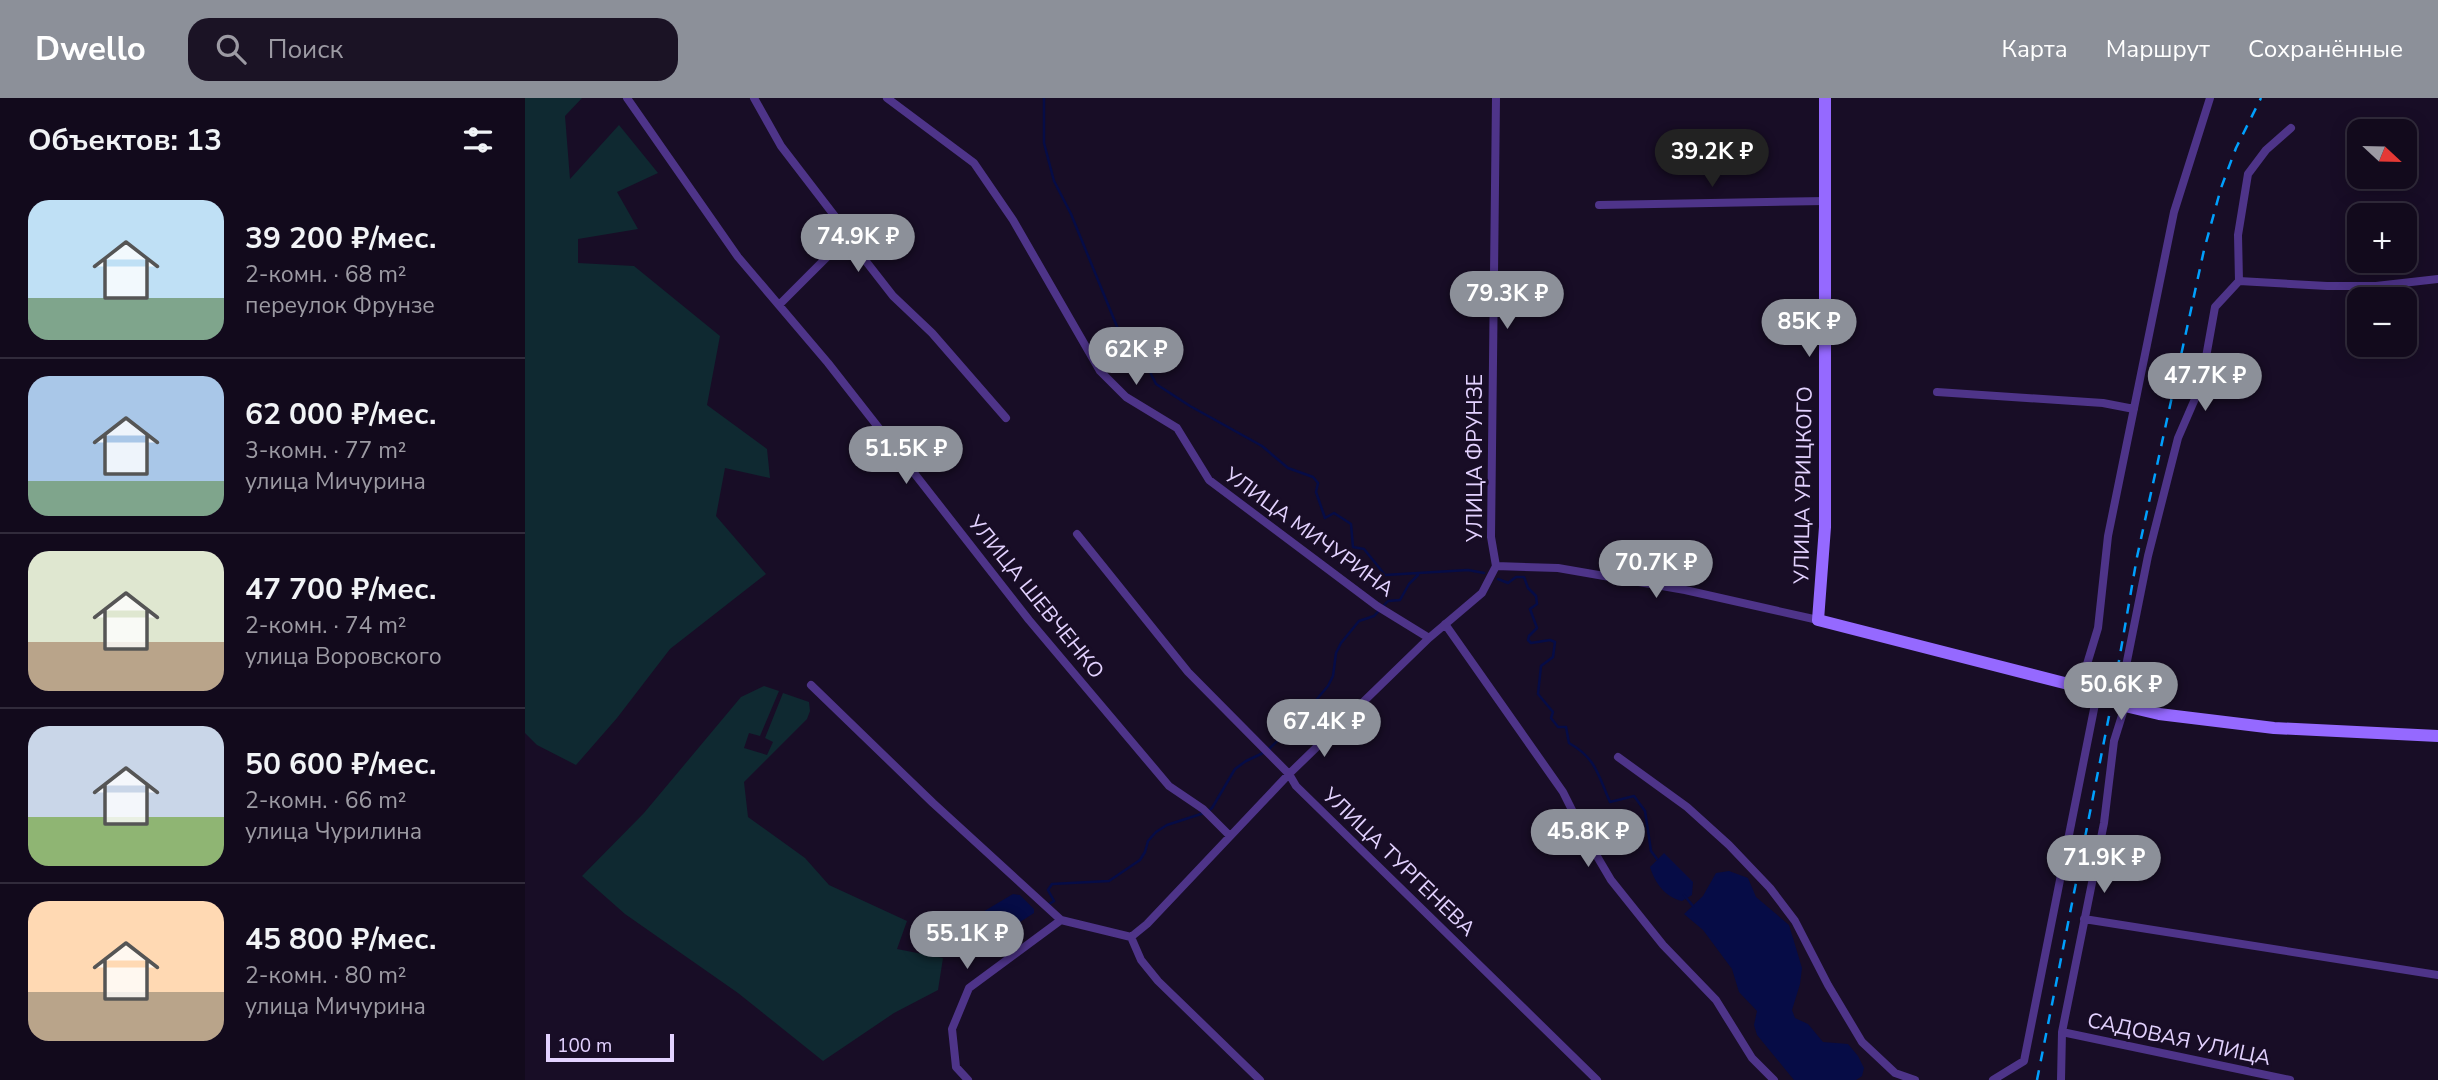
<!DOCTYPE html>
<html lang="ru">
<head>
<meta charset="utf-8">
<style>
  :root { --surface:#120a1c; --page:#1b1325; --text:#f1f3f6; --muted:#9c9aa3; --line:#312b3b; --accent:#8c9099 }
  body { margin:0; font-family:"Nunito Sans",sans-serif; background:var(--page); color:var(--text); height:100vh; display:flex; flex-direction:column; font-size:26px; white-space:nowrap }
  * { box-sizing:border-box; margin:0 }
  p { font-size:23px; color:var(--muted) }
  .icon { flex:none; width:38px; height:38px; fill:none; stroke:currentColor; stroke-width:2; stroke-linecap:round; stroke-linejoin:round }
  .map { position:relative; flex:1; overflow:hidden }
  .sheet { display:flex; flex-direction:column; background:var(--surface); width:525px }
  .sheet>* { flex:none }
  .needle { width:46px; rotate:112deg }
  .fabs { position:absolute; left:1822px; top:21px; display:grid; gap:14px }
  .fabs a { display:grid; place-items:center; width:70px; height:70px; border-radius:14px; background:var(--surface); box-shadow:0 4px 18px #0003,0 0 0 2px var(--line); font-size:35px }
  .scale { position:absolute; left:21px; bottom:18px; width:128px; box-sizing:border-box; padding-left:7px; border:4px solid #e3d2ff; border-top:0; font-size:19px; line-height:24px; white-space:nowrap; color:#e3d2ff; -webkit-text-stroke:5px #180d26; paint-order:stroke }
  .price { position:absolute; translate:-50% -60px; padding:0 16px; border-radius:24px; background:var(--accent); color:#fff; font-size:23px; line-height:46px; filter:drop-shadow(0 2px 4px #0008) }
  .price::after { content:''; position:absolute; left:50%; top:42px; width:21px; height:16px; margin-left:-10px; background:inherit; clip-path:polygon(0 0,100% 0,50% 100%) }
  .price.selected { background:#222; color:#fff }
  ul { padding:0; list-style:none }
  li { display:flex; align-items:center; gap:21px; height:175px; padding:0 28px }
  li+li { border-top:2px solid var(--line) }
  li span { display:grid; place-items:center; flex:none; width:196px; height:140px; border-radius:21px; color:#555 }
  li>.icon { margin-inline-start:auto }
  span .icon { width:84px; height:84px; fill:#fffc; stroke-width:1 }
  li b { font-size:30px }
  h2 { display:flex; justify-content:space-between; align-items:center; height:84px; padding:0 28px; font-size:30px }
  header { display:flex; align-items:center; gap:42px; box-sizing:border-box; height:98px; padding:0 35px; background:var(--accent); color:#fff }
  header strong { font-size:33px }
  nav { display:flex; gap:38px; margin-inline-start:auto; font-size:24px }
  .search { width:490px; height:63px; background:var(--page); display:flex; align-items:center; gap:18px; box-sizing:border-box; padding:0 24px; border-radius:21px; color:var(--muted); font-size:26px }
  main { display:flex; flex:1; min-height:0 }
  .map>svg:first-child { display:block }
</style>
</head>
<body>
<header>
<strong>Dwello</strong>
<div class="search"><svg class="icon" aria-label="search" viewBox="0 0 24 24"><circle cx="10" cy="10" r="6"/><path d="M15 15l6 6"/></svg>Поиск</div>
<nav><a>Карта</a><a>Маршрут</a><a>Сохранённые</a></nav>
</header>
<main>
<section class="sheet">
<h2>Объектов: 13<svg class="icon" aria-label="filters" viewBox="0 0 24 24"><path d="M4 7h16M4 17h16"/><circle cx="9" cy="7" r="2"/><circle cx="15" cy="17" r="2"/></svg></h2>
<ul>
<li><span style="background:linear-gradient(#bfe0f5 70%,#7fa58c 0)"><svg class="icon" aria-label="home" viewBox="0 0 24 24"><path d="M3 11l9-7 9 7M6 9v11h12V9"/></svg></span><div><b>39 200 ₽/мес.</b><p>2-комн. · 68 m²</p><p>переулок Фрунзе</p></div></li>
<li><span style="background:linear-gradient(#a9c7e8 75%,#7fa58c 0)"><svg class="icon" aria-label="home" viewBox="0 0 24 24"><path d="M3 11l9-7 9 7M6 9v11h12V9"/></svg></span><div><b>62 000 ₽/мес.</b><p>3-комн. · 77 m²</p><p>улица Мичурина</p></div></li>
<li><span style="background:linear-gradient(#dfe7d0 65%,#b9a48a 0)"><svg class="icon" aria-label="home" viewBox="0 0 24 24"><path d="M3 11l9-7 9 7M6 9v11h12V9"/></svg></span><div><b>47 700 ₽/мес.</b><p>2-комн. · 74 m²</p><p>улица Воровского</p></div></li>
<li><span style="background:linear-gradient(#c9d6e8 65%,#8fb573 0)"><svg class="icon" aria-label="home" viewBox="0 0 24 24"><path d="M3 11l9-7 9 7M6 9v11h12V9"/></svg></span><div><b>50 600 ₽/мес.</b><p>2-комн. · 66 m²</p><p>улица Чурилина</p></div></li>
<li><span style="background:linear-gradient(#ffd9b3 65%,#b9a48a 0)"><svg class="icon" aria-label="home" viewBox="0 0 24 24"><path d="M3 11l9-7 9 7M6 9v11h12V9"/></svg></span><div><b>45 800 ₽/мес.</b><p>2-комн. · 80 m²</p><p>улица Мичурина</p></div></li>
</ul>
</section>
<div class="map">
<svg width="1913" height="982" viewBox="0 0 1913 982">
  <rect width="100%" height="100%" fill="#180d26"/>
  <path fill="#0f2931" d="M0 0H57L40 18 45 81 94 27 133 75 92 94 113 131 53 141V165L109 168 195 238 182 307 242 351 245 380 200 370 191 418 241 476 145 551 92 620 51 667 12 647 0 635Z
    M239 588 254 593 235 638 224 635 219 650 242 657 248 644 240 640 258 595 284 604 285 613 282 621 219 684 223 719 280 760 304 787 382 823 372 851 418 860 413 892 369 915 298 963 213 895 100 816 57 778 119 715 216 599Z"/>
  <path fill="#060c46" d="M1139 755 1168 784 1167 797 1157 803C1140 799 1130 785 1125 769Z
    M1204 773 1223 780 1231 799 1264 827 1277 870 1275 886 1267 912 1270 920 1283 926 1298 944 1323 946 1333 958 1339 970 1337 978 1331 982H1269L1232 937 1229 927 1232 913 1214 894 1207 871 1178 832 1159 816 1178 798 1191 775Z
    M488 796 495 797 509 811V815L492 826 477 824 446 848 435 847 429 839 430 834 445 828 451 818Z"/>
  <g fill="none" stroke-linecap="round" stroke-linejoin="round">
    <path stroke="#060c46" stroke-width="2.5" d="M519 0V45L529 83 546 116 604 258 625 274 631 286 665 308 737 348 763 370 788 379 793 385 791 394 800 420 809 415 826 426 828 449 839 451 860 477 943 472 959 475
      M973 481 983 485 991 479H999L1003 490 1011 498 1012 506 1005 511 1012 530 1004 538 1003 542 1006 545 1025 542 1030 544 1028 559 1016 568 1013 596 1028 614 1026 620 1033 629H1041L1044 645C1071 660 1073 677 1085 704L1109 698 1120 713 1126 753 1132 761
      M744 651 775 621 803 588 808 578 811 555 816 545 834 523 849 518 863 503 875 502 884 486 893 477
      M1159 797 1168 808
      M524 806 529 803 523 792 527 786 584 783 615 762 620 754 623 743 631 734 642 727 682 714 687 710 710 671 721 663 738 655
      M403 854C411 845 417 833 430 839"/>
    <path stroke="#4e3489" stroke-width="8" d="M102 0 213 159 303 265 504 522 644 688 678 711 705 738
      M229 0 256 48 312 121 322 139 368 198 407 235 481 320
      M362 0 449 65 488 122 575 273 601 299 652 330 684 382 852 508 904 540
      M971 0 966 439 971 468
      M1074 107 1300 103
      M1714 183 1802 188H1851L1913 181
      M254 207 322 139
      M1412 294 1578 305 1609 311
      M552 436 663 574 764 676 771 688 1072 982
      M971 468 1033 470 1160 492 1293 522
      M920 526 1038 694 1060 738 1086 782 1138 847 1191 902 1227 960 1249 982
      M286 587 408 705 536 822 606 839 616 862 633 883 735 982
      M1555 589 1573 530 1583 438 1649 114 1685 0
      M1093 659 1162 709 1204 747 1245 790 1270 823 1303 887 1337 944 1370 975 1390 982
      M1559 821 1913 877
      M606 839 622 826 764 676 904 540 957 495 971 468
      M1537 934 1765 982
      M443 982 431 969 427 931 444 890 536 822
      M1468 982 1499 963 1572 596
      M1536 982 1537 934 1579 725 1589 643 1600 608 1601 568 1623 458 1653 340 1676 287 1690 209 1714 183 1713 137 1723 76 1741 52 1766 30"/>
    <path stroke="#9569ff" stroke-width="12" d="M1300 0V429L1293 522 1555 589 1600 608 1634 616 1749 630 1913 638"/>
    <path stroke="#00a0fd" stroke-width="2.5" stroke-dasharray="10 9" stroke-linecap="butt" d="M1512 982 1587 603 1612 459 1679 152 1696 90 1711 50 1736 0"/>
  </g>
  <g text-anchor="middle" dominant-baseline="central" stroke-width="6" stroke-linejoin="round" paint-order="stroke">
    <g font-size="21" fill="#e3d2ff" stroke="#180d26">
      <text transform="translate(950 360) rotate(-90)">УЛИЦА ФРУНЗЕ</text>
      <text transform="translate(1278 387) rotate(-89)">УЛИЦА УРИЦКОГО</text>
      <text transform="translate(784 434) rotate(36)">УЛИЦА МИЧУРИНА</text>
      <text transform="translate(511 499) rotate(51)">УЛИЦА ШЕВЧЕНКО</text>
      <text transform="translate(874 764) rotate(44)">УЛИЦА ТУРГЕНЕВА</text>
      <text transform="translate(1654 941) rotate(12)">САДОВАЯ УЛИЦА</text>
    </g>
  </g>
</svg>
<div class="fabs">
<a><svg class="needle" viewBox="-14 -14 28 28"><path d="M0-13l5 13h-10z" fill="#e53935"/><path d="M0 13l5-13h-10z" fill="#9c9aa3"/></svg></a>
<a>+</a>
<a>−</a>
</div>
<div class="scale">100 m</div>
<b class="price selected" style="left:1187px;top:91px">39.2K ₽</b>
<b class="price" style="left:333px;top:176px">74.9K ₽</b>
<b class="price" style="left:982px;top:233px">79.3K ₽</b>
<b class="price" style="left:1284px;top:261px">85K ₽</b>
<b class="price" style="left:611px;top:289px">62K ₽</b>
<b class="price" style="left:1680px;top:315px">47.7K ₽</b>
<b class="price" style="left:381px;top:388px">51.5K ₽</b>
<b class="price" style="left:1131px;top:502px">70.7K ₽</b>
<b class="price" style="left:1596px;top:624px">50.6K ₽</b>
<b class="price" style="left:799px;top:661px">67.4K ₽</b>
<b class="price" style="left:1063px;top:771px">45.8K ₽</b>
<b class="price" style="left:1579px;top:797px">71.9K ₽</b>
<b class="price" style="left:442px;top:873px">55.1K ₽</b>
</div>
</main>
</body>
</html>
